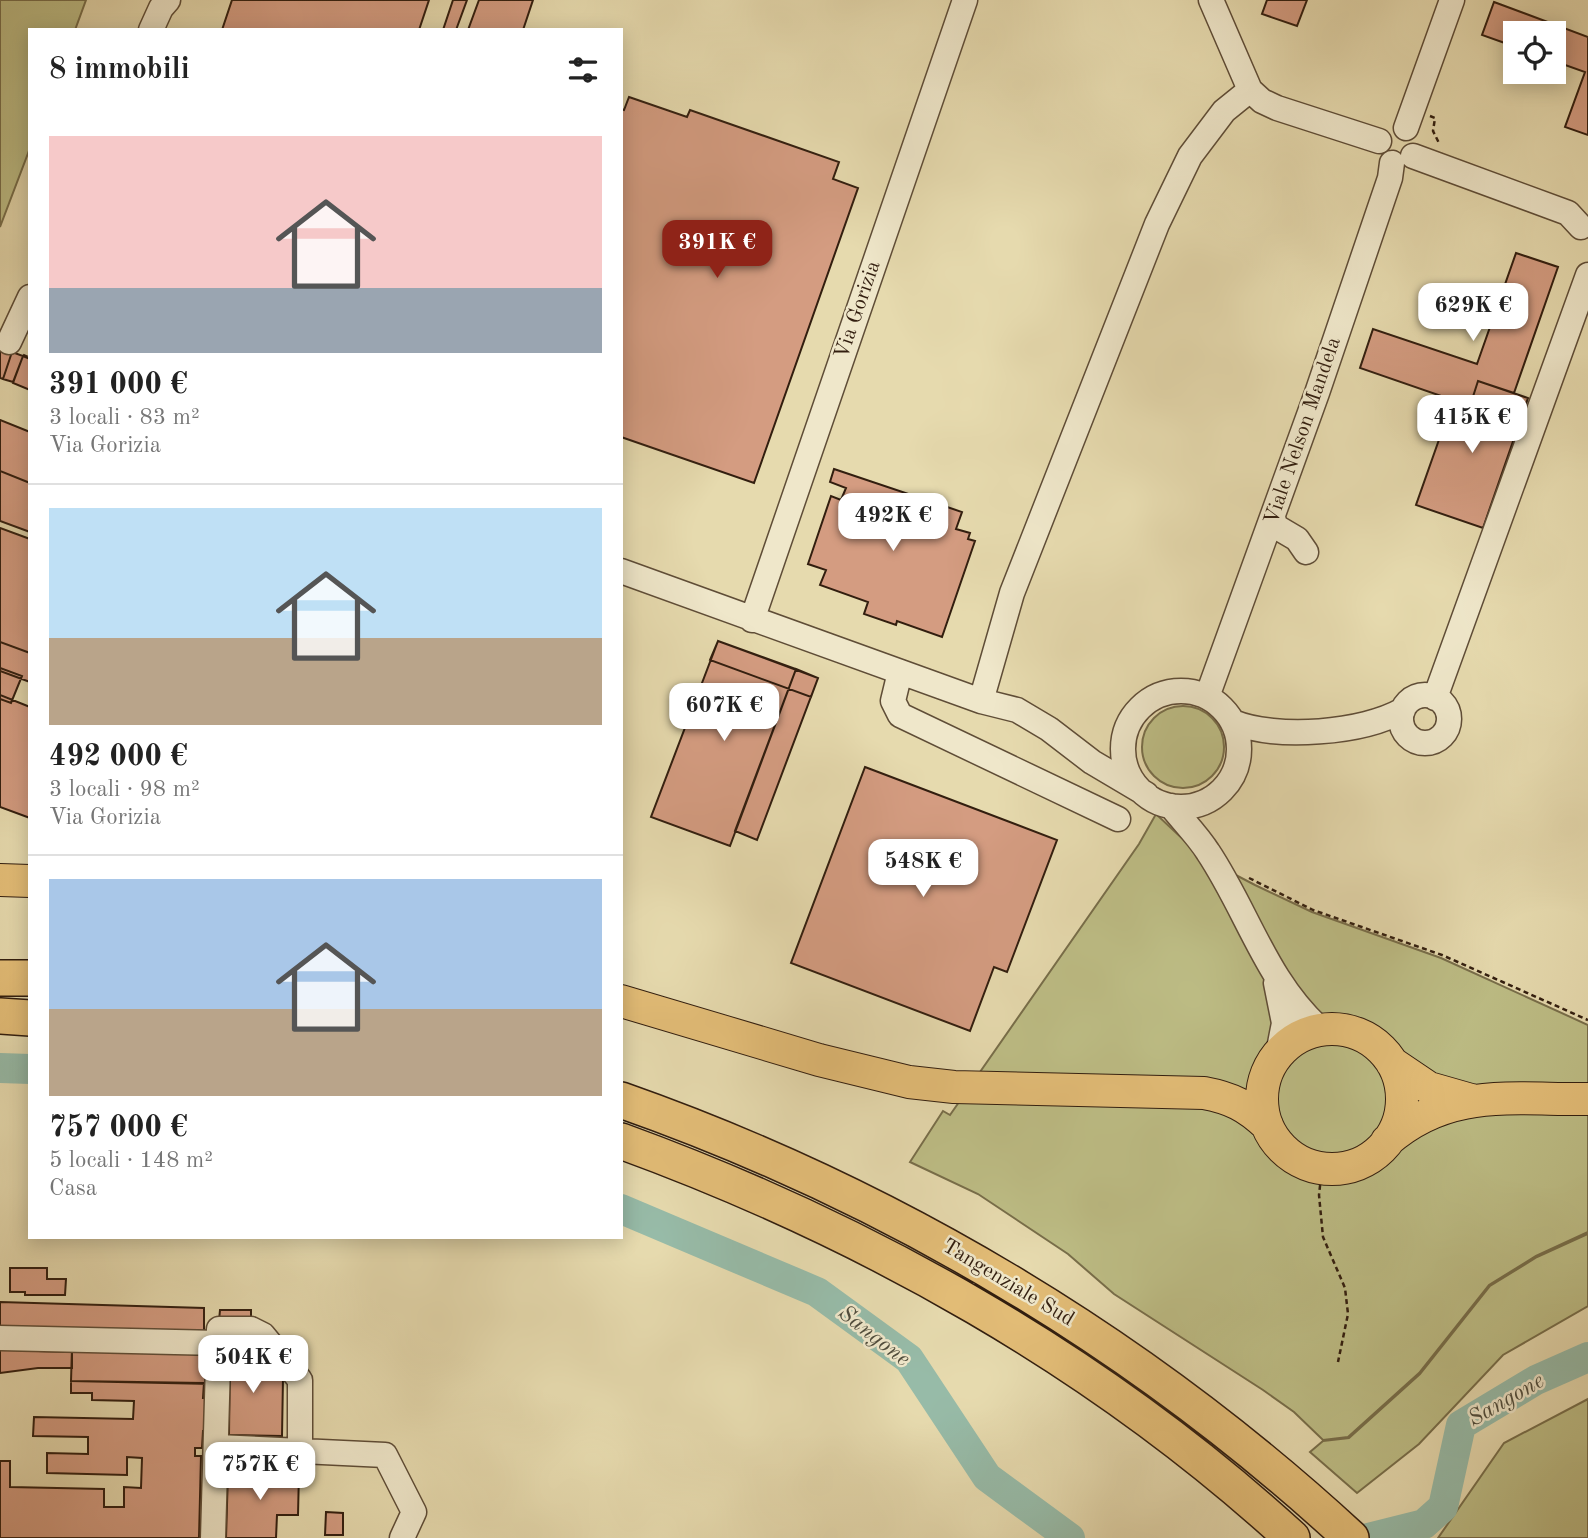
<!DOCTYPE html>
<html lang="it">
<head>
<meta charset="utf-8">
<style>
  :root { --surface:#fff; --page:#f2f2f2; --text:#222; --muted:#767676; --line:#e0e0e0; --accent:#8f2418 }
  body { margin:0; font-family:"Old Standard TT",serif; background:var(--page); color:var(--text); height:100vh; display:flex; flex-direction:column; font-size:26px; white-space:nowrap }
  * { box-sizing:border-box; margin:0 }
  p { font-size:23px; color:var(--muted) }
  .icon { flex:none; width:38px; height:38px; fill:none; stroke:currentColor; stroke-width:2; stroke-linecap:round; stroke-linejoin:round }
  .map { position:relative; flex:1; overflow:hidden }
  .drawer { position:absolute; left:28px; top:28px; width:595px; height:1211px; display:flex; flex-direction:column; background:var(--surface); border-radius:0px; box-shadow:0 4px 18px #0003 }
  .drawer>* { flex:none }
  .tools { position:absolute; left:1503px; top:21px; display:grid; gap:14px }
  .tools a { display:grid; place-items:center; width:63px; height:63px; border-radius:0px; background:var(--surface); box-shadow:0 4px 18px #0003; font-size:35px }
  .price { position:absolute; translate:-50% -60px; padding:0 16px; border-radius:14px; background:#fff; color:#222; font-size:23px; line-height:46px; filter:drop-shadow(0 2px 4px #0008) }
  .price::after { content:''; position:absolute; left:50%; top:42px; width:21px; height:16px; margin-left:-10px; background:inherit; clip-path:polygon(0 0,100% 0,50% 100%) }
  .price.on { background:var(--accent); color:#fff }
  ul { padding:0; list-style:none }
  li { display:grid; align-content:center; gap:14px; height:371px; padding:0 21px }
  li+li { border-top:2px solid var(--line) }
  li span { display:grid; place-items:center; height:217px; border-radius:0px; color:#555 }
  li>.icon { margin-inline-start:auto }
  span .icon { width:126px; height:126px; fill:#fffc; stroke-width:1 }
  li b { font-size:30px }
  h2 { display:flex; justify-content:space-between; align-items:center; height:84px; padding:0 21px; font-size:30px }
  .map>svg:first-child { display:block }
</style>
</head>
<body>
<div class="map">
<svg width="1588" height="1538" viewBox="0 0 1588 1538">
  <rect width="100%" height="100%" fill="#e6daae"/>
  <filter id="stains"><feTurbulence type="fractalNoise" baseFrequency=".00286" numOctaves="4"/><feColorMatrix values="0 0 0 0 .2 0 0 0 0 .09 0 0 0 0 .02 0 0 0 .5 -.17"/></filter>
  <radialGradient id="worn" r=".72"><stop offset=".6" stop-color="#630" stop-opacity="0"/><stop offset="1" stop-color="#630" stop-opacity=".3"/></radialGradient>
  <path fill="#bdbd85" stroke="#786e4a" stroke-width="2" d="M0 0H86L75 30H30V148L0 227Z
    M1142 747a41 41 0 1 1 82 0a41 41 0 1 1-82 0Z
    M1156 814 1203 858 1255 885 1312 912 1441 958 1588 1025V1232L1536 1256 1489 1285 1419 1373 1348 1437 1323 1440 1294 1412 1263 1390 1114 1294 1068 1254 978 1194 910 1162 943 1111 950 1115 1139 844Z
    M1588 1234V1306L1503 1355 1419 1444 1357 1493 1310 1452 1323 1441 1349 1438 1420 1374 1490 1286 1537 1257Z
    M1588 1399V1538H1438L1504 1443Z"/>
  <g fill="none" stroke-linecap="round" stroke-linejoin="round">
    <path stroke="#97bba8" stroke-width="30" d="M0 1068 30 1069
      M621 1209 817 1292 909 1359 987 1477 1070 1538
      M1368 1538 1424 1524 1443 1507 1461 1425 1536 1380 1588 1357"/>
  </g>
  <path fill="#d49c81" stroke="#321e0f" stroke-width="2" d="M232 0H429L419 30H222Z
    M453 0H467L456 30H443Z
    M479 0H533L523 30H468Z
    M1267 0H1307L1297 26 1262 14Z
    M1494 2 1588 37V135L1565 127 1585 72 1554 61V33H1516V47L1482 35Z
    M629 97 687 117 690 110 839 162 833 179 858 188 754 483 621 437V109L624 110Z
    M1516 253 1558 267 1514 393 1478 381 1470 406 1360 368 1373 329 1477 364Z
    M0 348 12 352 3 379 0 378Z
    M12 352 23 356 13 382 3 379Z
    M23 356 30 359V390L13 383Z
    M1478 381 1528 398 1483 528 1416 505 1453 400 1470 406Z
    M0 420 30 432V483L0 471Z
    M834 469 962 512 956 529 970 533 968 539 975 541 942 637 897 621 896 625 864 614 868 602 820 585 826 570 808 564 831 496 841 500 846 488 830 482Z
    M0 471 30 483V532L0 521Z
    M0 528 30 539V653L0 642Z
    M718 641 818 678 811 697 710 660Z
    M718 641 796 669 730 846 651 817Z
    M0 642 30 653V682L0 671Z
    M0 668 22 676 11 703 0 699Z
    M796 669 818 678 757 840 735 831Z
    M0 695 30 707V818L0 807Z
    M865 767 1057 840 1007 972 994 967 970 1031 791 963Z
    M10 1268H47V1279H66L65 1295H25V1292H10Z
    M0 1302 204 1308V1339L0 1333Z
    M220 1310H251V1322L219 1321Z
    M230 1344H259V1377L283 1378 282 1436 229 1435Z
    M0 1345H21L38 1351 72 1352V1368H38L0 1373Z
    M72 1348 213 1351 212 1384 71 1381Z
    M71 1381 204 1383 203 1398H208L207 1431H203L202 1448H195V1456H201L199 1538H0V1461H10V1487L104 1489V1507H124V1487L141 1488 142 1458 127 1457V1475L47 1473V1453L88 1454V1437L33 1436 34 1417 133 1419 134 1401 92 1400V1393H71Z
    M228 1471 299 1472 298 1515H277L276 1538H226Z
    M326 1512 343 1513V1535H325Z"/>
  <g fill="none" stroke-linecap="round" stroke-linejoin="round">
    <defs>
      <path id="minor" d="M1211 0 1250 90 1262 101 1277 108 1379 141
        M151 30 161 8 168 0
        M1406 128 1452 0
        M1413 156 1568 213 1581 227
        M9 342 30 297
        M1273 517 1275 526 1297 539 1306 552
        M621 571 981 701 1017 710 1049 729 1092 762 1146 794
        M752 620 965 0
        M900 672 893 701 900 715 1118 819
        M1123 749a58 58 0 1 1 116 0a58 58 0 1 1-116 0Z
        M1401 719a24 24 0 1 1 48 0a24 24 0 1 1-48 0Z
        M1207 697 1317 393 1390 178 1392 163
        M1435 698 1588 275
        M981 701 1012 593 1157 224 1190 156 1224 111 1250 90
        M1233 722C1277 740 1363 733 1403 710
        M1171 806C1183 821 1198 836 1208 852 1248 912 1266 981 1321 1030
        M1276 983 1284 1023 1278 1054
        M0 1338 219 1343
        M217 1447 385 1455 414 1512 402 1538
        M213 1538 219 1329H251L263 1335 300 1380V1450"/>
      <path id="major" d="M0 880 30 881
        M621 1001 819 1060 909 1082 954 1087 1204 1093C1231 1098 1247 1106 1267 1125
        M1262 1099a70 70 0 1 1 140 0a70 70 0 1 1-140 0Z
        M1392 1063 1429 1088 1471 1100
        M1387 1141C1449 1087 1512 1100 1588 1099"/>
      <path id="highway" d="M0 978H30
        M0 1016 30 1018
        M621 1100C891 1195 1141 1344 1351 1538
        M621 1141C865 1230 1099 1361 1292 1538"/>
    </defs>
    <use href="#minor" stroke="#5f4d37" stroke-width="27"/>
    <use href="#major" stroke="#321e0f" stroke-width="34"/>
    <use href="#highway" stroke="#321e0f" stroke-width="38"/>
    <path stroke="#321e0f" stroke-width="2.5" stroke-dasharray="5 3.5" stroke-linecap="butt" d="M1430 116 1435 118 1433 131 1439 143
      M23 355 30 358
      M1249 878 1313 910 1442 955 1588 1020
      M1322 1168 1319 1195 1323 1237 1345 1288 1348 1314 1338 1362"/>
    <use href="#minor" stroke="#efe7ca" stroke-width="24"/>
    <use href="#major" stroke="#e3bd77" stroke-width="32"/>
    <use href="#highway" stroke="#e3bd77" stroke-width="35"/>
  </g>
  <g text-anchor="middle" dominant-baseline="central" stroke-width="5" stroke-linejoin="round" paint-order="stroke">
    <g font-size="21" fill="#321e0f" stroke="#efe7ca">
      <text transform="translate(858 310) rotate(-71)">Via Gorizia</text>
      <text transform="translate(1303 431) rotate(-71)">Viale Nelson Mandela</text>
      <text transform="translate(1008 1283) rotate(31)">Tangenziale Sud</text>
    </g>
    <g font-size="23" font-style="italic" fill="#504d3d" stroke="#efe7ca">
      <text transform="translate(874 1336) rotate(38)">Sangone</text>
      <text transform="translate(1506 1400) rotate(-30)">Sangone</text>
    </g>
  </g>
  <rect width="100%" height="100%" filter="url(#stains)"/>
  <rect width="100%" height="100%" fill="url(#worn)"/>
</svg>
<div class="tools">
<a><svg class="icon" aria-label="locate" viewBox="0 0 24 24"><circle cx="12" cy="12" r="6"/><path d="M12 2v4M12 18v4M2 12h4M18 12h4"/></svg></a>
</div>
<b class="price on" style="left:717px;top:280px">391K €</b>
<b class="price" style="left:1473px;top:343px">629K €</b>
<b class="price" style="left:1472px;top:455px">415K €</b>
<b class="price" style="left:893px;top:553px">492K €</b>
<b class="price" style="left:724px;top:743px">607K €</b>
<b class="price" style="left:923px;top:899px">548K €</b>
<b class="price" style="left:253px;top:1395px">504K €</b>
<b class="price" style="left:260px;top:1502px">757K €</b>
<section class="drawer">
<h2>8 immobili<svg class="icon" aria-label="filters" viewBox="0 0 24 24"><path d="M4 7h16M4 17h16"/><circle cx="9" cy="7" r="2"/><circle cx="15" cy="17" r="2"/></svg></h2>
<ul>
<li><span style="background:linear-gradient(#f6c9c9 70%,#9aa5b1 0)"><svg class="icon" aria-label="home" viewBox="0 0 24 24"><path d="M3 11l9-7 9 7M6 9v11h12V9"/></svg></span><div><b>391 000 €</b><p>3 locali · 83 m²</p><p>Via Gorizia</p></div></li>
<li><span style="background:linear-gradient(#bfe0f5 60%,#b9a48a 0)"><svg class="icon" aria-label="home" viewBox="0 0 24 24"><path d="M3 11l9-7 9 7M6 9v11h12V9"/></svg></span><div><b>492 000 €</b><p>3 locali · 98 m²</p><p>Via Gorizia</p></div></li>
<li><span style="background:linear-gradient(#a9c7e8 60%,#b9a48a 0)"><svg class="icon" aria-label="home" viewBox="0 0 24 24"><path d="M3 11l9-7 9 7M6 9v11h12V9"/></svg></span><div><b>757 000 €</b><p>5 locali · 148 m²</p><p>Casa</p></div></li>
</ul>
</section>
</div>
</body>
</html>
